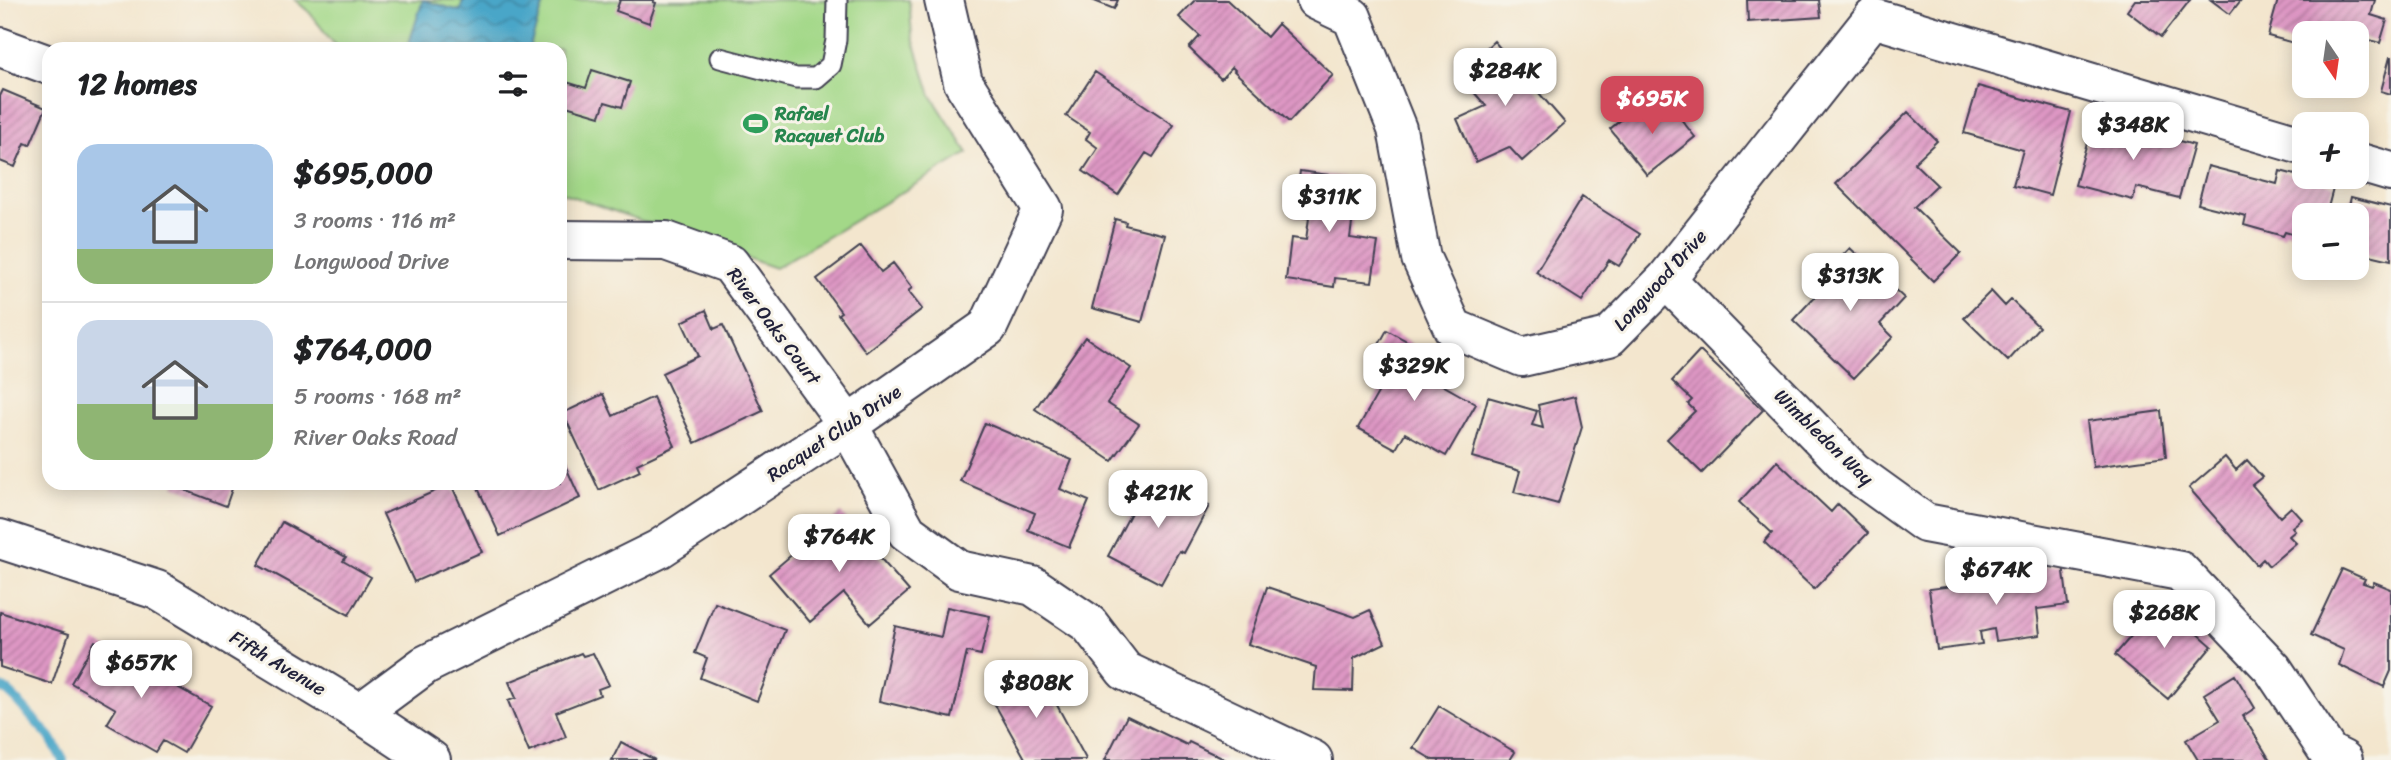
<!DOCTYPE html>
<html lang="en">
<head>
<meta charset="utf-8">
<style>
  :root { --surface:#fff; --page:#f6f6f6; --text:#202124; --muted:#757577; --line:#e0e0e0; --accent:#d1495b }
  body { margin:0; font-family:Sriracha,sans-serif; background:var(--page); color:var(--text); height:100vh; display:flex; flex-direction:column; font-size:26px; white-space:nowrap }
  * { box-sizing:border-box; margin:0 }
  p { font-size:23px; color:var(--muted) }
  .icon { flex:none; width:38px; height:38px; fill:none; stroke:currentColor; stroke-width:2; stroke-linecap:round; stroke-linejoin:round }
  .map { position:relative; flex:1; overflow:hidden }
  .side { position:absolute; left:42px; top:42px; width:525px; height:448px; display:flex; flex-direction:column; background:var(--surface); border-radius:21px; box-shadow:0 4px 18px #0003 }
  .side>* { flex:none }
  .needle { width:46px; rotate:167deg }
  .fabs { position:absolute; left:2292px; top:21px; display:grid; gap:14px }
  .fabs a { display:grid; place-items:center; width:77px; height:77px; border-radius:14px; background:var(--surface); box-shadow:0 4px 18px #0003; font-size:35px }
  .price { position:absolute; translate:-50% -60px; padding:0 16px; border-radius:14px; background:#fff; color:#222; font-size:23px; line-height:46px; filter:drop-shadow(0 2px 4px #0008) }
  .price::after { content:''; position:absolute; left:50%; top:42px; width:21px; height:16px; margin-left:-10px; background:inherit; clip-path:polygon(0 0,100% 0,50% 100%) }
  .price.on { background:var(--accent); color:#fff }
  ul { padding:0; list-style:none }
  li { display:flex; align-items:center; gap:21px; height:175px; padding:0 35px }
  li+li { border-top:2px solid var(--line) }
  li span { display:grid; place-items:center; flex:none; width:196px; height:140px; border-radius:21px; color:#555 }
  li>.icon { margin-inline-start:auto }
  span .icon { width:84px; height:84px; fill:#fffc; stroke-width:1 }
  li b { font-size:30px }
  h2 { display:flex; justify-content:space-between; align-items:center; height:84px; padding:0 35px; font-size:30px }
  .map>svg:first-child { display:block }
</style>
</head>
<body>
<div class="map">
<svg width="2391" height="760" viewBox="0 0 2391 760">
  <defs>
    <pattern id="water-waves" width="16" height="10" patternUnits="userSpaceOnUse" patternTransform="scale(1.75)"><rect width="16" height="10" fill="#4aa6c8"/><path d="M0 5q4-4 8 0t8 0" fill="none" stroke="#3d87a4"/></pattern>
    <pattern id="building-hatch" width="6" height="6" patternUnits="userSpaceOnUse" patternTransform="scale(1.75)"><rect width="6" height="6" fill="#de97c4"/><path d="M-1 1l2-2M0 6l6-6M5 7l2-2" fill="none" stroke="#b47ba0"/></pattern>
  </defs>
  <rect width="100%" height="100%" fill="#f7f3e8"/>
  <filter id="ink" filterUnits="userSpaceOnUse"><feTurbulence type="fractalNoise" baseFrequency=".0143" numOctaves="2"/><feDisplacementMap in="SourceGraphic" scale="14" xChannelSelector="R" yChannelSelector="G"/><feConvolveMatrix kernelMatrix="1 2 1 2 8 2 1 2 1" color-interpolation-filters="sRGB"/></filter>
  <filter id="wash" filterUnits="userSpaceOnUse"><feTurbulence type="fractalNoise" baseFrequency=".00686" numOctaves="4" result="noise"/><feDisplacementMap in="SourceGraphic" scale="28" xChannelSelector="R" yChannelSelector="G"/><feGaussianBlur stdDeviation="1.57" result="paint"/><feColorMatrix in="noise" values="0 0 0 0 0 0 0 0 0 0 0 0 0 0 0 0 0 1.4 0 .05"/><feComposite in="paint" operator="in"/></filter>
  <g filter="url(#wash)">
    <rect width="100%" height="100%" fill="#f3e6ce"/>
    <path fill="#a3d888" stroke="#627d62" stroke-width="2" d="M295 0H909L912 35 931 95 968 153 775 268 560 192V49H338L309 12Z"/>
    <path fill="url(#water-waves)" stroke="#366482" stroke-width="2" d="M423 0 460 11 463 0H545L529 49H429L409 43Z"/>
    <g fill="none" stroke-linecap="round" stroke-linejoin="round">
      <path stroke="#4aa6c8" stroke-width="10" d="M0 688 8 691 50 737 63 760"/>
    </g>
    <g id="blocks">
      <path fill="url(#building-hatch)" d="M620 0H654L653 2 656 3 649 23 616 11Z
        M1092 0H1118L1114 9Z
        M1195 0H1227L1267 37 1278 24 1333 75 1289 122 1234 71 1235 70 1232 67 1221 79 1189 48 1200 36 1179 17Z
        M1747 0H1819L1821 17 1748 22Z
        M2135 0H2190L2161 37 2127 11Z
        M2211 0H2241L2230 14Z
        M2278 0H2375L2371 15 2387 20 2380 43 2362 38 2358 54 2357 33H2305V46L2268 36Z
        M1494 41 1565 123 1522 161 1509 147 1476 162 1457 119 1486 106 1458 74Z
        M2390 57H2391V94L2381 91Z
        M592 70 630 82 622 107 605 102 600 116 566 106 562 119 560 118V80L586 88Z
        M1095 72 1174 125 1153 157 1146 153 1118 195 1083 171 1098 148 1086 139 1090 132 1066 116Z
        M1978 86 2071 112 2050 195 2013 185 2023 150 1964 133Z
        M3 90 46 108 30 145 25 143 15 167 0 161V96Z
        M1640 104 1652 118 1669 104 1695 137 1647 175 1610 129Z
        M1908 112 1937 141 1914 163 1937 185 1914 207 1961 253 1933 281 1836 184Z
        M2094 118 2194 145 2179 198 2136 187 2133 200 2075 185Z
        M2208 166 2277 184 2280 171 2334 185 2326 215H2305V238L2285 232 2283 236 2244 225 2246 216 2198 204Z
        M1300 171 1358 179 1350 238 1378 242 1372 282 1335 278 1334 287 1286 280 1291 238 1306 240 1309 218 1294 216Z
        M1582 197 1640 234 1619 266 1609 260 1582 301 1536 272Z
        M2351 197 2391 207V260L2357 252V215H2347Z
        M1115 219 1126 222 1125 225 1165 235 1142 322 1092 308Z
        M861 246 881 272 893 263 912 288 908 291 922 309 866 352 838 314 841 312 817 279Z
        M1850 248 1904 298 1880 324 1893 337 1854 378 1793 320 1821 290 1815 285Z
        M1991 291 2005 306 2011 300 2039 327 2008 361 1964 318Z
        M706 310 714 329 723 325 763 411 695 443 662 373 698 356 682 322Z
        M1387 330 1412 344 1402 362 1476 404 1446 456 1405 433 1396 449 1358 428 1392 368 1372 357Z
        M1085 337 1131 368 1107 403 1139 424 1112 461 1035 409Z
        M1700 351 1763 410 1702 473 1667 439 1695 411 1688 404 1692 400 1672 381Z
        M603 394 613 416 653 397 675 446 637 464 640 471 599 490 563 413Z
        M1575 396 1582 427 1558 504 1514 492 1520 471 1472 457 1488 397 1537 411 1532 425 1543 428 1538 405Z
        M2161 411 2166 457 2093 467 2087 421Z
        M985 423 1072 460 1060 489 1089 501 1069 547 1028 530 1035 513 960 481Z
        M560 454 580 498 500 536 477 486 484 483H560Z
        M2225 457 2236 470 2247 460 2262 477 2252 485 2280 517 2291 507 2302 519 2292 527 2295 531 2289 536 2296 543 2269 566 2263 559 2257 565 2189 488Z
        M1777 461 1831 512 1838 504 1868 533 1814 589 1764 542 1772 533 1739 502Z
        M1151 475 1209 506 1184 553 1179 551 1161 584 1108 556Z
        M175 483H234L226 506 174 486Z
        M451 484 482 552 414 582 383 514Z
        M841 513 909 591 870 624 844 593 810 622 769 574Z
        M282 522 346 557 343 561 371 577 349 615 258 565Z
        M2063 564 2068 605 2037 609 2040 635 1996 641 1994 629 1980 632 1982 644 1937 650 1929 589 2024 577 2023 569Z
        M2342 569 2365 579 2363 583 2372 586 2374 582 2391 589V671L2384 687 2339 665 2344 650 2311 635Z
        M1267 587 1355 617 1370 610 1385 643 1354 658 1353 691 1314 690 1316 667 1248 644Z
        M2161 601 2212 646 2168 699 2115 655Z
        M715 603 785 630 757 701 700 678 707 658 695 653Z
        M947 607 990 616 981 655 967 652 952 718 879 701 895 626 941 637Z
        M0 612 69 634 52 684 0 667Z
        M95 641 211 706 184 753 163 741 156 752 107 724 116 709 71 683Z
        M581 653 583 656 593 653 609 685 598 689 600 695 556 712 566 737 529 752 508 701 516 698 509 682Z
        M1037 668 1086 759 1085 760H1026L989 694Z
        M2235 675 2255 708 2243 716 2270 760H2198L2186 740 2220 720 2204 694Z
        M1439 706 1515 752 1510 760H1433L1413 748Z
        M1127 716 1187 745 1189 742 1226 760H1105Z
        M621 742 655 760H612Z"/>
    </g>
  </g>
  <g filter="url(#ink)">
    <use href="#blocks" fill-opacity="0" stroke="#413f51" stroke-width="2"/>
    <g fill="none" stroke-linecap="round" stroke-linejoin="round">
      <defs>
        <path id="lane" d="M720 58 796 78H816L831 65 836 40 837 0"/>
        <path id="street" d="M1316 0 1352 17 1397 129 1421 258 1453 328 1522 357 1609 337 1666 279 1873 18
          M1873 18 2305 146
          M0 47 49 65
          M2357 162 2391 172
          M560 240 666 241 730 264 848 425 907 532 959 570 1033 586 1089 624 1125 671 1313 760
          M1666 279 1853 471 1925 523 2180 571 2273 669 2329 753 2343 760
          M360 713 425 665 659 549 848 425 988 327 1043 209 963 82 944 0"/>
        <path id="secondary" d="M0 539 157 590 360 713 431 760"/>
      </defs>
      <use href="#lane" stroke="#413f51" stroke-width="23"/>
      <use href="#street" stroke="#413f51" stroke-width="42"/>
      <use href="#secondary" stroke="#413f51" stroke-width="42"/>
      <use href="#lane" stroke="#fff" stroke-width="19"/>
      <use href="#street" stroke="#fff" stroke-width="38"/>
      <use href="#secondary" stroke="#fff" stroke-width="38"/>
    </g>
  </g>
  <defs>
    <symbol id="stadium-bare" viewBox="-9 -9 18 18"><path d="M0-5a6.5 5 0 1 0 0 10a6.5 5 0 1 0 0-10ZM-3.5-1.8h7v3.6h-7Z" fill="#2e9e5b" stroke="#f7f3e8" stroke-width="2.5" paint-order="stroke"/></symbol>
  </defs>
  <g fill-rule="evenodd">
    <use href="#stadium-bare" x="738" y="106" width="35" height="35"/>
  </g>
  <g text-anchor="middle" dominant-baseline="central" stroke-width="6" stroke-linejoin="round" paint-order="stroke">
    <g font-size="19" font-weight="bold" fill="#27864d" stroke="#f7f3e8" text-anchor="start">
      <text x="775" y="113">Rafael<tspan x="775" dy="22">Racquet Club</tspan></text>
    </g>
    <g font-size="19" fill="#22223b" stroke="#f7f3e8">
      <text transform="translate(1660 280) rotate(-48)">Longwood Drive</text>
      <text transform="translate(774 326) rotate(53)">River Oaks Court</text>
      <text transform="translate(834 433) rotate(-34)">Racquet Club Drive</text>
      <text transform="translate(1824 437) rotate(44)">Wimbledon Way</text>
      <text transform="translate(278 663) rotate(31)">Fifth Avenue</text>
    </g>
  </g>
</svg>
<div class="fabs">
<a><svg class="needle" viewBox="-14 -14 28 28"><path d="M0-13l5 13h-10z" fill="#e53935"/><path d="M0 13l5-13h-10z" fill="#757577"/></svg></a>
<a>+</a>
<a>−</a>
</div>
<b class="price" style="left:1505px;top:108px">$284K</b>
<b class="price on" style="left:1652px;top:136px">$695K</b>
<b class="price" style="left:2133px;top:162px">$348K</b>
<b class="price" style="left:1329px;top:234px">$311K</b>
<b class="price" style="left:1850px;top:313px">$313K</b>
<b class="price" style="left:1414px;top:403px">$329K</b>
<b class="price" style="left:1158px;top:530px">$421K</b>
<b class="price" style="left:839px;top:574px">$764K</b>
<b class="price" style="left:1996px;top:607px">$674K</b>
<b class="price" style="left:2164px;top:650px">$268K</b>
<b class="price" style="left:141px;top:700px">$657K</b>
<b class="price" style="left:1036px;top:720px">$808K</b>
<section class="side">
<h2>12 homes<svg class="icon" aria-label="filters" viewBox="0 0 24 24"><path d="M4 7h16M4 17h16"/><circle cx="9" cy="7" r="2"/><circle cx="15" cy="17" r="2"/></svg></h2>
<ul>
<li><span style="background:linear-gradient(#a9c7e8 75%,#8fb573 0)"><svg class="icon" aria-label="home" viewBox="0 0 24 24"><path d="M3 11l9-7 9 7M6 9v11h12V9"/></svg></span><div><b>$695,000</b><p>3 rooms · 116 m²</p><p>Longwood Drive</p></div></li>
<li><span style="background:linear-gradient(#c9d6e8 60%,#8fb573 0)"><svg class="icon" aria-label="home" viewBox="0 0 24 24"><path d="M3 11l9-7 9 7M6 9v11h12V9"/></svg></span><div><b>$764,000</b><p>5 rooms · 168 m²</p><p>River Oaks Road</p></div></li>
</ul>
</section>
</div>
</body>
</html>
